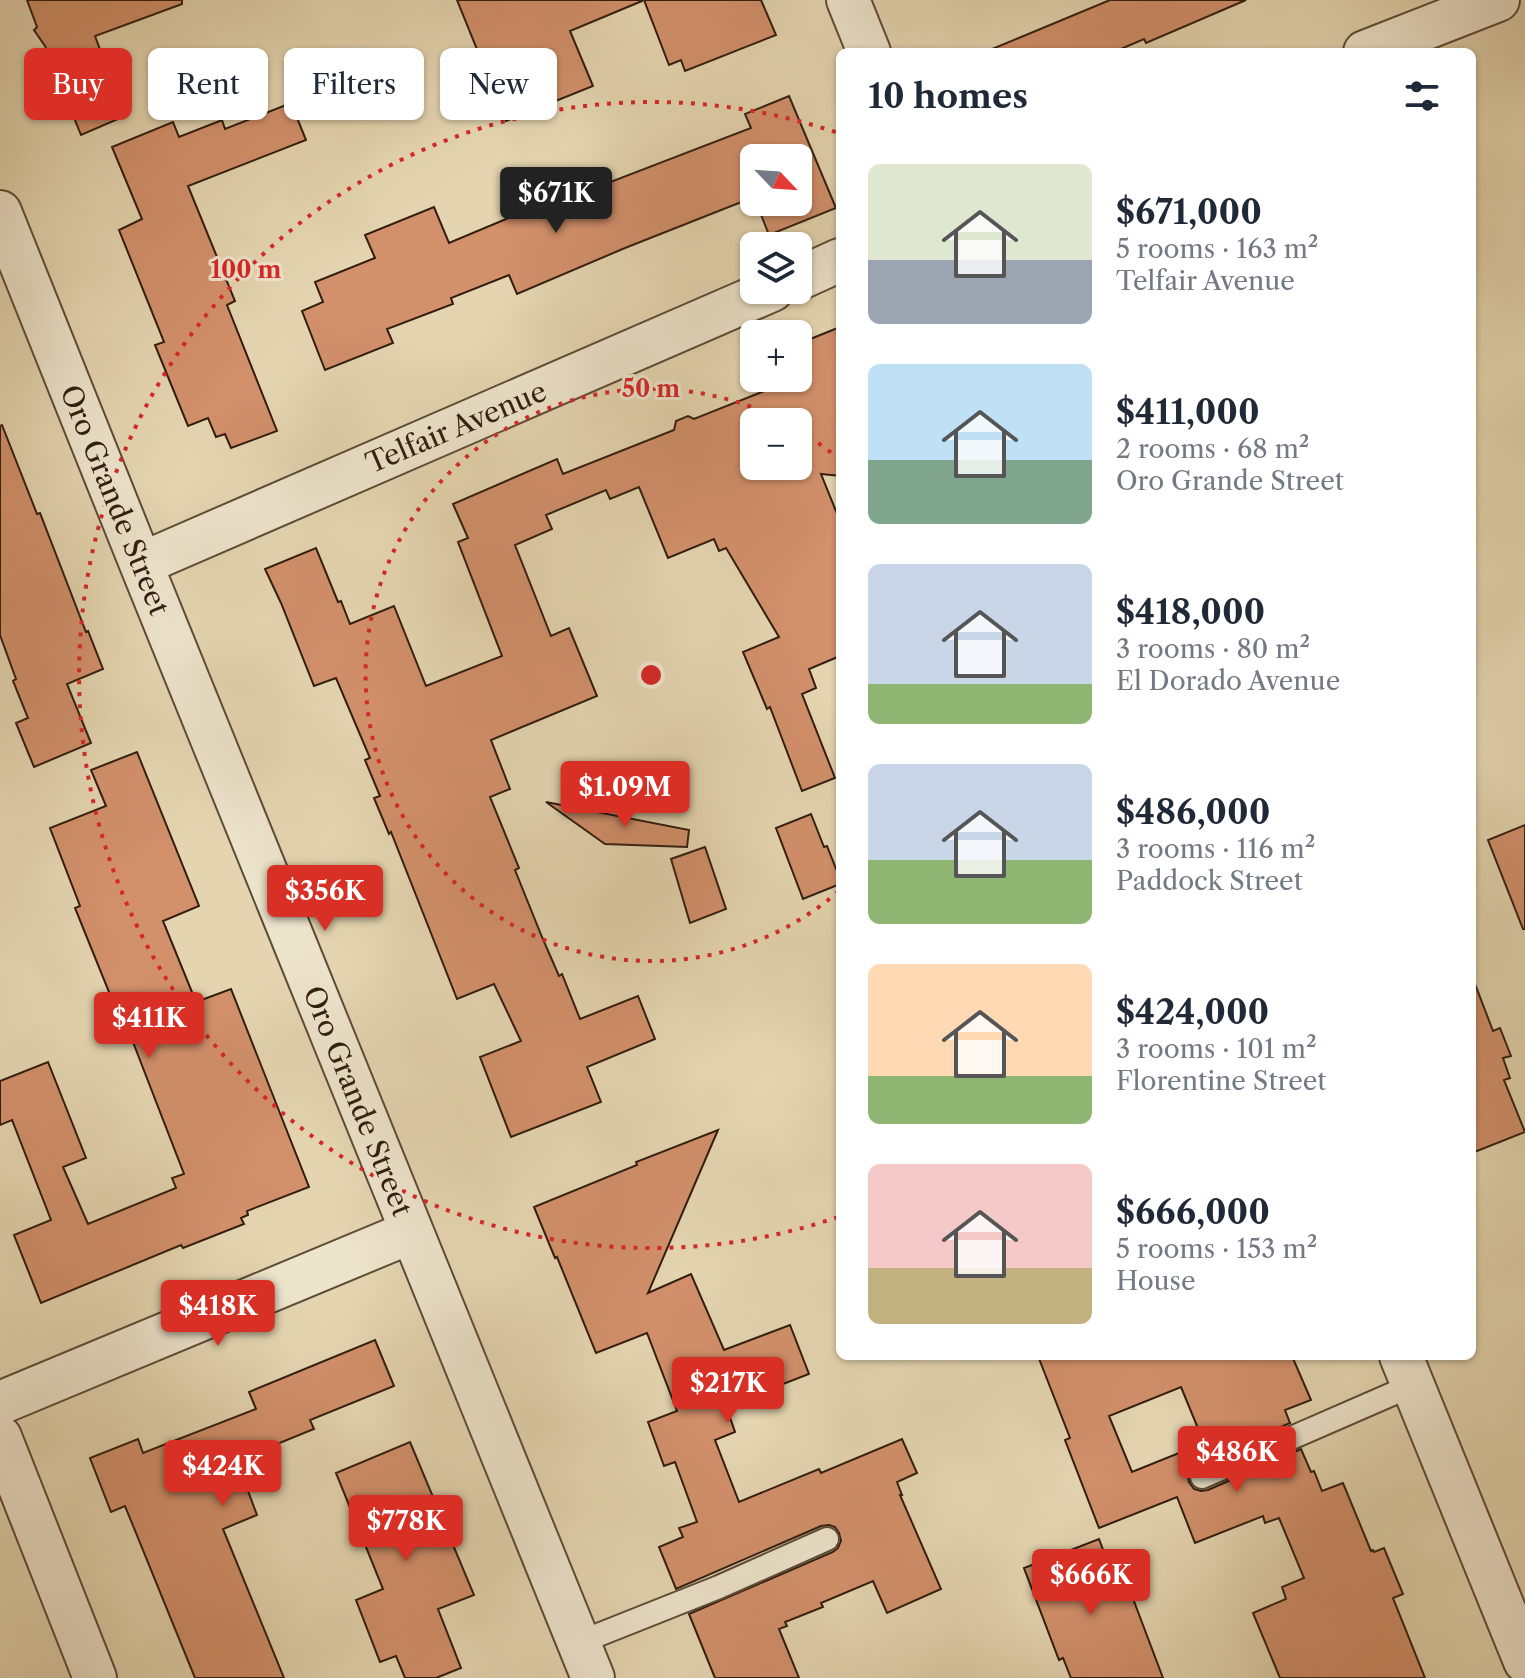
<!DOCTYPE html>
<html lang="en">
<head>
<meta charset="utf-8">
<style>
  :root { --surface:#fff; --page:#f6f6f7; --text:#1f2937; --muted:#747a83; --accent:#d93025 }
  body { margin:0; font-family:"Libre Caslon Text",serif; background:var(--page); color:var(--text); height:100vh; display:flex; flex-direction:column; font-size:30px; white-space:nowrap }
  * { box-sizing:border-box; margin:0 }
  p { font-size:26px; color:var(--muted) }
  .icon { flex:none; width:44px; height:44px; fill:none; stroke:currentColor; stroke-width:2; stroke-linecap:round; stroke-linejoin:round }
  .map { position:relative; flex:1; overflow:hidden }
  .panel { position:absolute; left:836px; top:48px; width:640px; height:1312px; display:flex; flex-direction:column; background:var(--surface); border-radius:12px; box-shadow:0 2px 6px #0004 }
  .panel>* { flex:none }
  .hud { position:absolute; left:24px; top:48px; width:692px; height:72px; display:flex; gap:16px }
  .needle { width:52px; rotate:115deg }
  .buttons { position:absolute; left:740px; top:144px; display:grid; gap:16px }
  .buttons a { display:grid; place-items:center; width:72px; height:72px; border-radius:12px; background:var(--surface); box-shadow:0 2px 6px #0004; font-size:40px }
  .price { position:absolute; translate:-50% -68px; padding:0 18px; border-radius:8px; background:var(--accent); color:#fff; font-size:26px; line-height:52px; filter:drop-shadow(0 2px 4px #0008) }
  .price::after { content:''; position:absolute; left:50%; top:48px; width:24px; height:18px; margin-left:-12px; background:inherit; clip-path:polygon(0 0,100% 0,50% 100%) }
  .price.selected { background:#222; color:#fff }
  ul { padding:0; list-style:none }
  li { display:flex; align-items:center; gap:24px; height:200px; padding:0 32px }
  li span { display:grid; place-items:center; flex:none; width:224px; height:160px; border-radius:12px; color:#555 }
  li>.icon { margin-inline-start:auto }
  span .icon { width:96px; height:96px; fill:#fffc; stroke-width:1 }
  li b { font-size:34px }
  h2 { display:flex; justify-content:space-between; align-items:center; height:96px; padding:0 32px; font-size:34px }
  .tag { padding:0 28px; border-radius:12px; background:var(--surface); box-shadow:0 2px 6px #0004; font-size:28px; line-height:72px }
  .tag.selected { background:var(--accent); color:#fff }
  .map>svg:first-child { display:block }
</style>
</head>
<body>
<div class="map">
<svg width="1525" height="1678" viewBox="0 0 1525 1678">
  <rect width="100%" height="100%" fill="#e4d5b0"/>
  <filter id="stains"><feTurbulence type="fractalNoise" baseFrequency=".0025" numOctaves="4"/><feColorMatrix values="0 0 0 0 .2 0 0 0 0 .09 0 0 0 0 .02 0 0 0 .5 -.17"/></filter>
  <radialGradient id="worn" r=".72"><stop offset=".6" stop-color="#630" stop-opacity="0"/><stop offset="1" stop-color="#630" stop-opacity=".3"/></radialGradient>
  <path fill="#d2906b" stroke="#311d0f" stroke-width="2" fill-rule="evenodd" d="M27 0H182V4L95 36 125 116 81 135 45 46 34 30 37 27Z
    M457 0H642V1L570 31 593 86 506 121Z
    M644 0H761L776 35 685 71 681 60 669 65Z
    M1110 0H1246L1146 43 1144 39 1114 52H985Z
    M789 96 836 208 769 235 756 202H798V158H754V197L625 248 517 294 509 275 451 298 453 304 387 329 393 343 325 370 302 311 323 302 315 282 375 258 365 235 434 207 449 243 537 206 542 218 607 192 605 184 751 128 745 114Z
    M291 103 306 140 188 186 235 301 227 305 277 431 231 448 225 434 216 437 208 418 188 426 155 345 164 342 119 230 142 219 112 147 173 122 179 137 222 120 225 129Z
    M840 327V476L821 474 840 521V656L809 669 816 688 802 694 835 778 802 791 770 707 767 709 743 652 779 637 726 548 719 551 714 539 668 558 639 487 610 499 606 490 546 515 552 529 515 545 551 636 569 628 597 696 491 740 510 789 490 797 519 868 515 870 542 937 559 976 562 974 580 1019 638 996 655 1039 587 1067 601 1102 511 1137 480 1057 521 1041 494 984 457 999 391 832 389 834 374 798 380 796 365 760 370 758 336 678 314 686 281 603 265 569 316 548 338 602 341 601 350 624 394 606 426 686 502 656 458 542 468 538 453 504 557 459 563 474 674 430 676 421 688 416 694 419 772 388 768 378H798V344ZM754 422H798V466H754Z
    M2 425 37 514 40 513 86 632 88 631 103 669 67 684 91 743 34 767 16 723 28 718 13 681 16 679 0 635V426Z
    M137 752 199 906 163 921 196 1002 231 989 309 1187 247 1211 248 1215 241 1218 244 1224 183 1248 181 1245 41 1303 14 1235 51 1220 12 1120 0 1125V1081L48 1062 86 1158 63 1167 88 1224 176 1188 172 1178 184 1174 131 1037 128 1039 75 908 80 906 50 828 106 806 91 770Z
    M546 802 689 830 687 847 605 844Z
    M811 814 824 847 827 846 840 879V884L803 899 776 828Z
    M1525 825V929H1523L1488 840Z
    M705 847 726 909 690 923 671 859Z
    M1472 984H1475L1493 1031 1500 1028 1511 1056 1503 1058 1510 1078 1504 1080 1525 1132 1472 1153Z
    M718 1130 648 1293 691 1274 724 1350 790 1325 809 1374 726 1406 735 1432 715 1440 739 1502 819 1469 821 1473 902 1439 917 1473 897 1482 902 1495H900L941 1589 887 1613 873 1581 821 1603 823 1607 785 1622 787 1626 779 1629 799 1678H715L689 1614 833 1552 838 1548 841 1541 839 1533 835 1527 829 1525 821 1526 676 1589 659 1547 683 1537 679 1528 697 1522 675 1462 664 1466 648 1422 677 1411 647 1333 596 1353 557 1257 555 1258 534 1207 637 1165 636 1162Z
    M375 1340 394 1386 310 1420 314 1429 240 1459 243 1465 239 1467 257 1515 223 1529 284 1678H195L125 1506 111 1512 90 1458 138 1439 143 1453 256 1409 249 1392Z
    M1038 1356H1292L1311 1400 1285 1410 1290 1423 1196 1465 1190 1469 1188 1476 1189 1482 1194 1489 1201 1491 1208 1490 1301 1449 1311 1472 1314 1471 1322 1491 1343 1483 1371 1551 1373 1550 1374 1552 1384 1548 1403 1594 1393 1598 1425 1678H1280L1253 1613 1286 1599 1282 1587 1304 1578 1279 1518 1265 1523 1263 1516 1195 1543 1177 1497 1099 1528 1065 1440 1070 1438ZM1181 1387 1204 1443 1132 1472 1109 1416Z
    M410 1442 474 1595 438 1609 461 1668 436 1678H405L396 1656 380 1662 356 1600 383 1589 336 1473Z
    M1099 1539 1122 1600 1132 1596 1163 1678H1071L1063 1658 1059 1660 1024 1568Z"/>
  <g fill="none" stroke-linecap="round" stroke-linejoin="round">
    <defs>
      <path id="lane" d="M1202 1477 1413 1385
        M578 1643 719 1587 827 1539"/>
      <path id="street" d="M848 0 869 52
        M1365 52 1498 0
        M0 212 141 564 593 1678
        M798 279 840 260
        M141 564 772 290
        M1401 1356 1525 1661
        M0 1403 411 1232
        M0 1437 95 1678"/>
    </defs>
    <use href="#lane" stroke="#5e4b37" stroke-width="26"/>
    <use href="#street" stroke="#5e4b37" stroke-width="46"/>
    <use href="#lane" stroke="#ede4cc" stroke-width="22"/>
    <use href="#street" stroke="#ede4cc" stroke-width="42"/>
  </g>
  <g fill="none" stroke="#d62828" stroke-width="4" stroke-dasharray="4 8">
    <path d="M839 891A286 286 0 1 1 783 421M798 430A286 286 0 0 1 839 459"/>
    <path d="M838 1217A573 573 0 1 1 838 133"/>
  </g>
  <g text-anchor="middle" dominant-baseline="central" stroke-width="6" stroke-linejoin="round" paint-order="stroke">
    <g font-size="28" fill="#311d0f" stroke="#ede4cc">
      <text transform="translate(456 427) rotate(-23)">Telfair Avenue</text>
      <text transform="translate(115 500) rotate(68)">Oro Grande Street</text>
      <text transform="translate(358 1101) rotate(68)">Oro Grande Street</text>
    </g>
  </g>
  <circle cx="651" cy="675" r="12" fill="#d62828" stroke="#ede4cc" stroke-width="4"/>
  <g font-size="24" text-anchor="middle" font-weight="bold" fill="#d62828" stroke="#ede4cc" stroke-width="6" stroke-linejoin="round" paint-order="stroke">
    <text x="246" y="278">100 m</text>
    <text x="651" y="397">50 m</text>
  </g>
  <rect width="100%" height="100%" filter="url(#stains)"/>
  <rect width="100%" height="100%" fill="url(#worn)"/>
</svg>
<div class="buttons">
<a><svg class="needle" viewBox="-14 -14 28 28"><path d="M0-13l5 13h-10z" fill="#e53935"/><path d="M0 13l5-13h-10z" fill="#747a83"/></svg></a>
<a><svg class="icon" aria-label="layers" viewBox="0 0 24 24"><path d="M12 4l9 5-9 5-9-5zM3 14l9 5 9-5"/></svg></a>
<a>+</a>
<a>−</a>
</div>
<b class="price selected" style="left:556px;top:235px">$671K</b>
<b class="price" style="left:625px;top:829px">$1.09M</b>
<b class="price" style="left:325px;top:933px">$356K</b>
<b class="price" style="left:149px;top:1060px">$411K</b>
<b class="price" style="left:218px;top:1348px">$418K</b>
<b class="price" style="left:728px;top:1425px">$217K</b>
<b class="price" style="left:1237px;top:1494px">$486K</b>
<b class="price" style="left:223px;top:1508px">$424K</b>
<b class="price" style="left:406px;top:1563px">$778K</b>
<b class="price" style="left:1091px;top:1617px">$666K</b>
<div class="hud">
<a class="tag selected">Buy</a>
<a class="tag">Rent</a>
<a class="tag">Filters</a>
<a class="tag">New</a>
</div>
<section class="panel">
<h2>10 homes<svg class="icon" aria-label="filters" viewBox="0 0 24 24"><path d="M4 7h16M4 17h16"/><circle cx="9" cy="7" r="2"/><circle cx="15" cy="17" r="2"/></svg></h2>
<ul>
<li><span style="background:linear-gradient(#dfe7d0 60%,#9aa5b1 0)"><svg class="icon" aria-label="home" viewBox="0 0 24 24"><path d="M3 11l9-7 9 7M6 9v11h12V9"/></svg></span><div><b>$671,000</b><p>5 rooms · 163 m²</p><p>Telfair Avenue</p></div></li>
<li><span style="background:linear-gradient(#bfe0f5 60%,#7fa58c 0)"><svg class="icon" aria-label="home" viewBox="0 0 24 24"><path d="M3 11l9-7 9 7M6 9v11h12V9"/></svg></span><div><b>$411,000</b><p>2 rooms · 68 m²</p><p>Oro Grande Street</p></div></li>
<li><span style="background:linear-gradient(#c9d6e8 75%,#8fb573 0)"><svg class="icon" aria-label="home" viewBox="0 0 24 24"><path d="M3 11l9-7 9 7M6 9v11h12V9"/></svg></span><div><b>$418,000</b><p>3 rooms · 80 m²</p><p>El Dorado Avenue</p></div></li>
<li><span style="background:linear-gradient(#c9d6e8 60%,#8fb573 0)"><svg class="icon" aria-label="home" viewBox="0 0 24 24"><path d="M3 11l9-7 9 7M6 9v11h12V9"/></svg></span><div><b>$486,000</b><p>3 rooms · 116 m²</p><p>Paddock Street</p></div></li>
<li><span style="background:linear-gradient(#ffd9b3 70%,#8fb573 0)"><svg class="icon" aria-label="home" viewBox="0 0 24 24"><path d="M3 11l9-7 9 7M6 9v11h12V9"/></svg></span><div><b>$424,000</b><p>3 rooms · 101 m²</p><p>Florentine Street</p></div></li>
<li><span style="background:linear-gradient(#f6c9c9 65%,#c2b280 0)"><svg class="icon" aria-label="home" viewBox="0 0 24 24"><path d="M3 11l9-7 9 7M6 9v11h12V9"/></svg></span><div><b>$666,000</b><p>5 rooms · 153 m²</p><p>House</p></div></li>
</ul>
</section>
</div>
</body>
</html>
